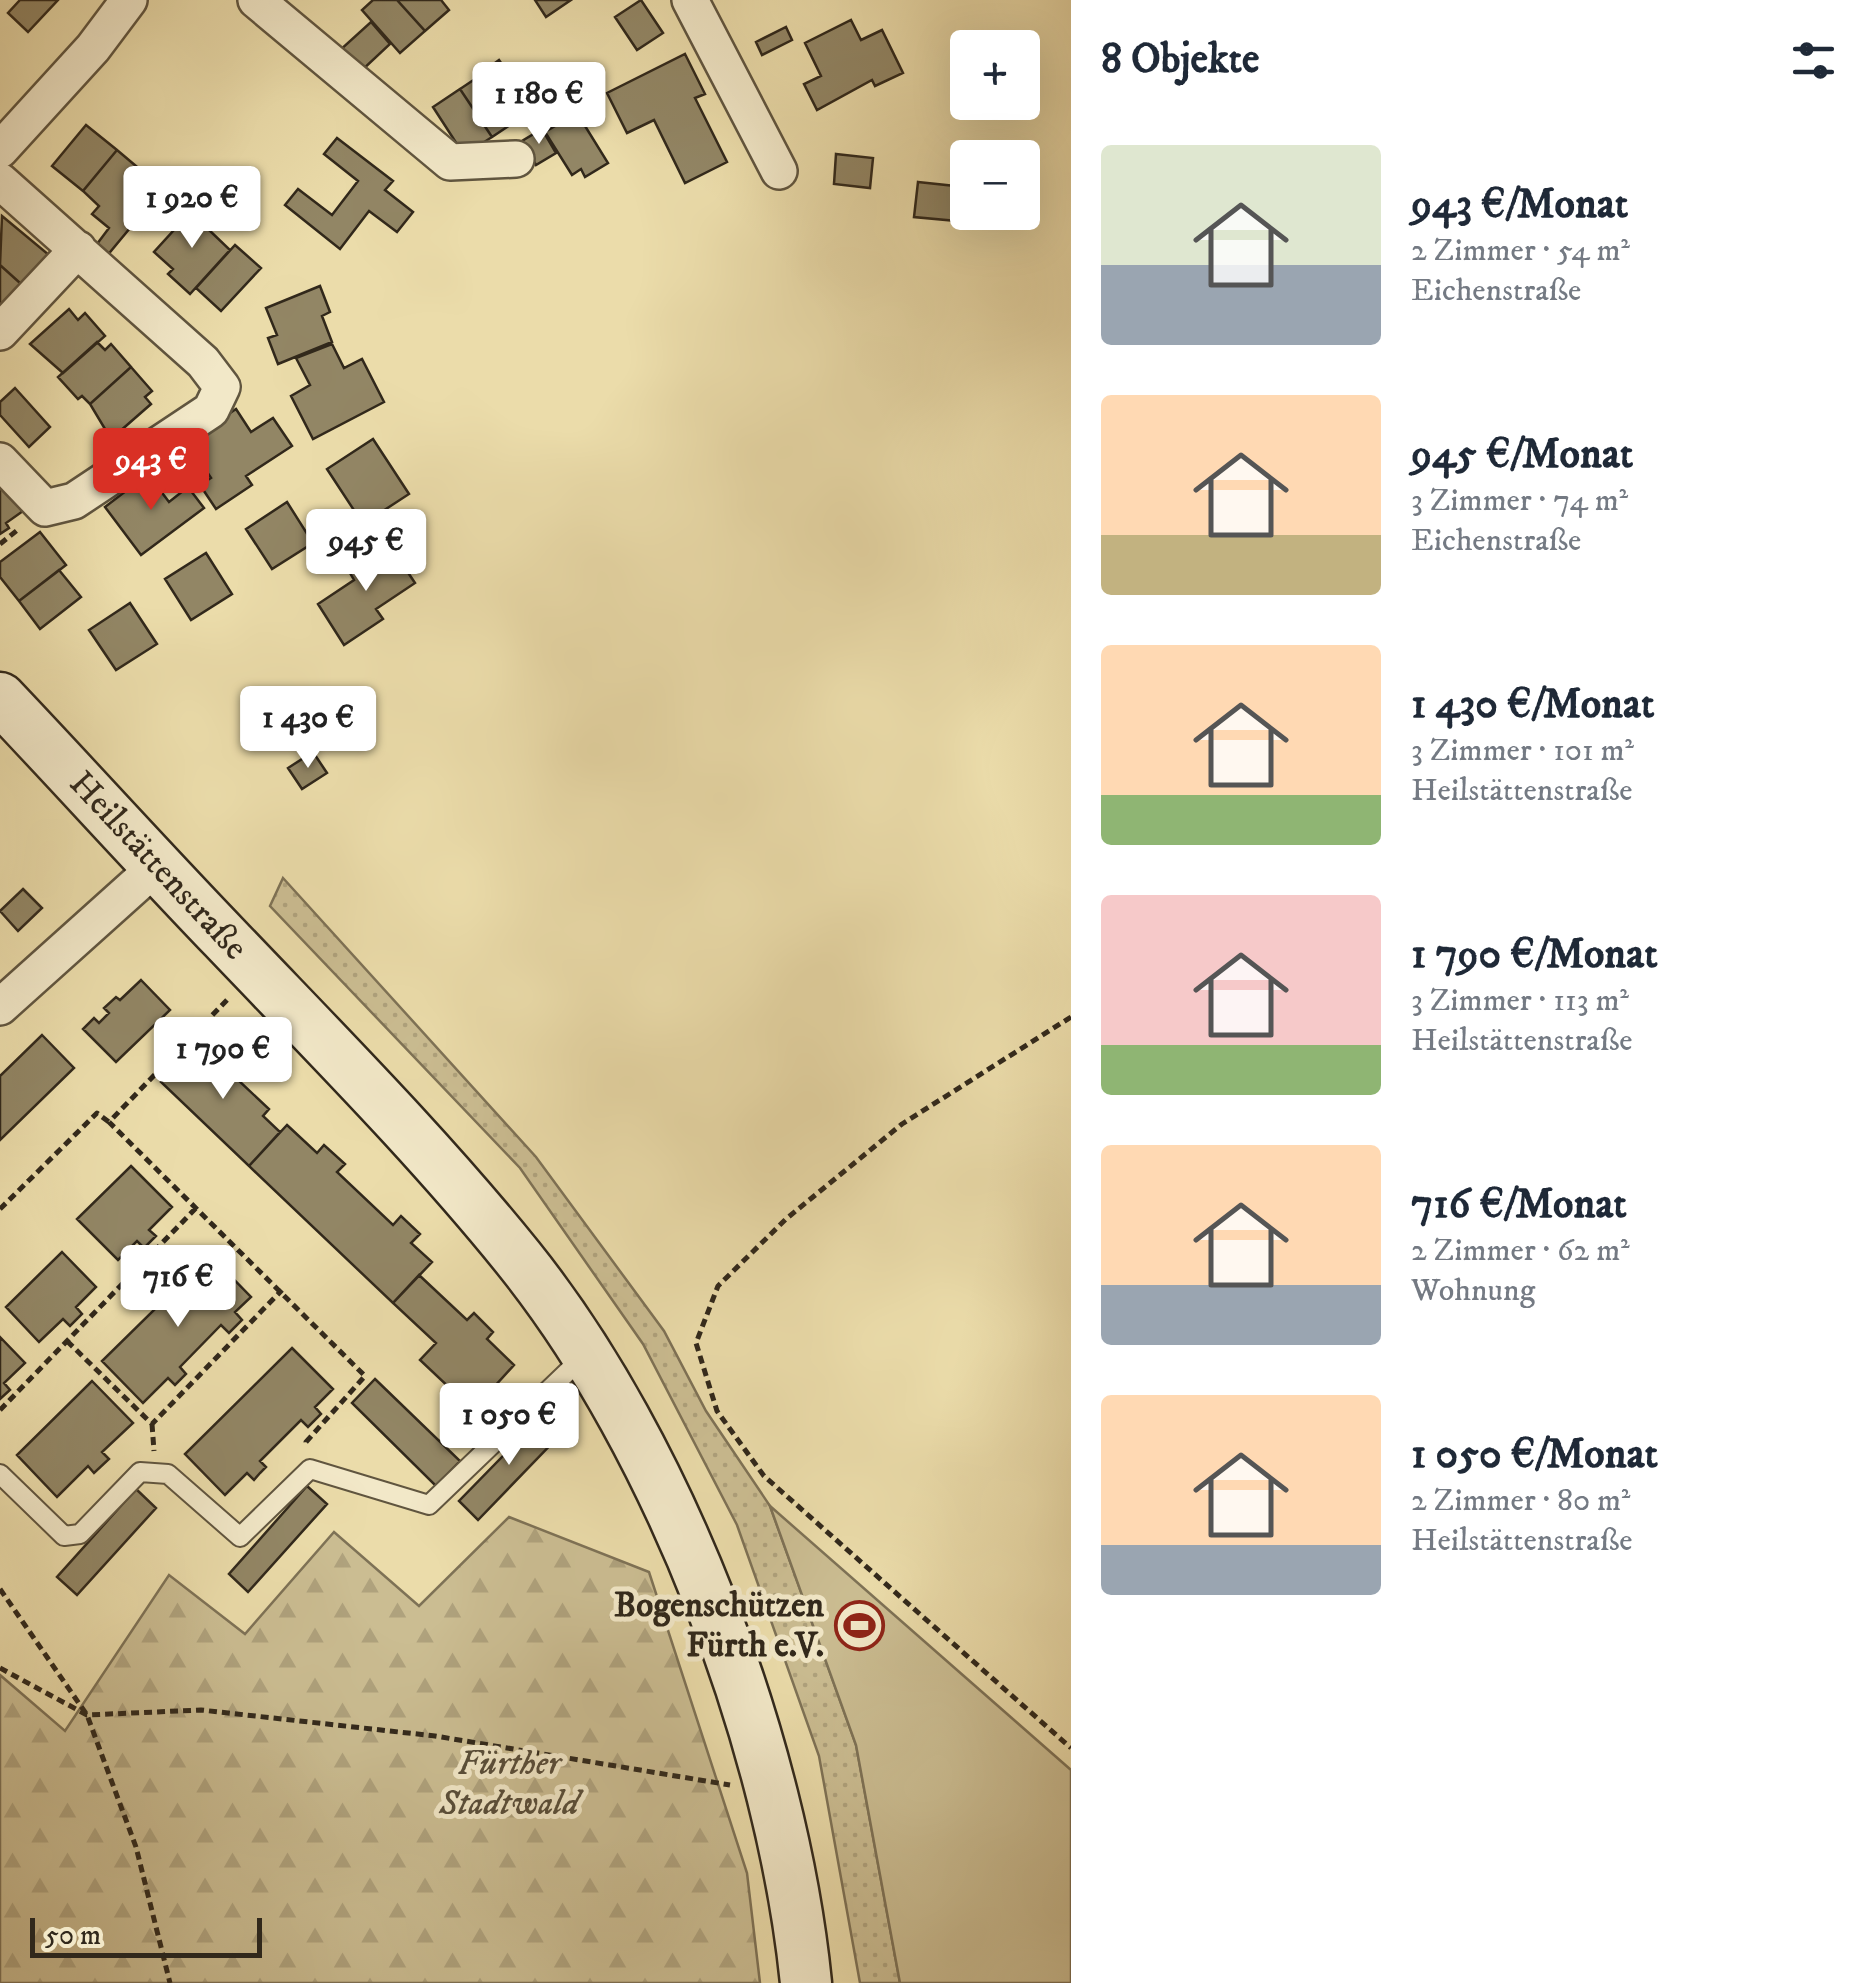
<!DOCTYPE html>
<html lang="de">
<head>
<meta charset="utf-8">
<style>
  :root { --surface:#fff; --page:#f2f2f3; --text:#1f2937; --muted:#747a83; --accent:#d93025 }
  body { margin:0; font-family:"IM FELL DW Pica",serif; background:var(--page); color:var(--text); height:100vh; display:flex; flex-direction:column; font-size:38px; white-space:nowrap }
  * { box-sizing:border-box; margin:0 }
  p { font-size:32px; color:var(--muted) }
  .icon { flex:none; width:55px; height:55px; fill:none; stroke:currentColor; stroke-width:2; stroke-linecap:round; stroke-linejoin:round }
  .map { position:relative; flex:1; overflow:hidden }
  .details { display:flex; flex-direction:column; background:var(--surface); width:800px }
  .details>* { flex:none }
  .fabs { position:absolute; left:950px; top:30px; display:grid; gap:20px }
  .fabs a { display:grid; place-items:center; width:90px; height:90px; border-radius:10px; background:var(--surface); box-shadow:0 10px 40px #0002; font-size:50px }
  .scale { position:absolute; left:30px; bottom:25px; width:232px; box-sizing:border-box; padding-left:10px; border:5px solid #31281b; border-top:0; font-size:28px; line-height:35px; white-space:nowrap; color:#31281b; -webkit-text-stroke:8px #f2e8c8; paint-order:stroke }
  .price { position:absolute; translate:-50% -85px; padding:0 22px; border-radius:10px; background:#fff; color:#222; font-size:32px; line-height:65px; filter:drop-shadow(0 2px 5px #0008) }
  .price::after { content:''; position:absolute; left:50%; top:60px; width:30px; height:22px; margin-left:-15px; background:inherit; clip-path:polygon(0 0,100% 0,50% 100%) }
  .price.on { background:var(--accent); color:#fff }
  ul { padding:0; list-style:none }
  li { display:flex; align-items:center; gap:30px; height:250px; padding:0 30px }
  li span { display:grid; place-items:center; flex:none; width:280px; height:200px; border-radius:10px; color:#555 }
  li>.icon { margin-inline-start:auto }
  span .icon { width:120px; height:120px; fill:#fffc; stroke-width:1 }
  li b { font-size:42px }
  h2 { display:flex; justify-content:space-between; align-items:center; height:120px; padding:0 30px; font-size:42px }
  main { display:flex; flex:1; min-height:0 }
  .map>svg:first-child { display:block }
</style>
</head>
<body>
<main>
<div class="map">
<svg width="1071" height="1983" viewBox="0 0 1071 1983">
  <defs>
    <pattern id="grass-dots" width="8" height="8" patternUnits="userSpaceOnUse" patternTransform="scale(2.5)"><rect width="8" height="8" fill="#cbbd92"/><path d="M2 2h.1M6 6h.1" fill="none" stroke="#afa27d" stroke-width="1.8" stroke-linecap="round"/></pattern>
    <pattern id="forest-firs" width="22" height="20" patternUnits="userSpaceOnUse" patternTransform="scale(2.5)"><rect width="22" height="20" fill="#cbbd92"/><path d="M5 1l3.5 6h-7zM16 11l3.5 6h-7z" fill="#afa27d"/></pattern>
  </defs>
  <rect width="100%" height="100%" fill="#ebdcaa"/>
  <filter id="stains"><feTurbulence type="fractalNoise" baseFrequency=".002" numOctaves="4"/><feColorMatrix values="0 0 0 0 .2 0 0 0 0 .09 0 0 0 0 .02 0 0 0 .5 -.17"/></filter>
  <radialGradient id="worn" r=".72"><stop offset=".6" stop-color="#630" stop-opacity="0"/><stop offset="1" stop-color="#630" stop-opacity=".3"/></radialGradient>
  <path fill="url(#grass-dots)" stroke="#7e7256" stroke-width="2.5" d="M283 878 536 1157 664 1331 706 1411 770 1506 856 1745 900 1983H860L819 1756 737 1525 643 1344 520 1168 270 906Z"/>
  <path fill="url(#forest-firs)" stroke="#7e7256" stroke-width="2.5" d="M509 1517 649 1572 747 1873 760 1983H0V1675L65 1731 169 1575 245 1634 334 1532 419 1606Z"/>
  <path fill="#cbbd92" stroke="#7e7256" stroke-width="2.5" d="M770 1506 1071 1770V1983H900L856 1745Z"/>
  <path fill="#928665" stroke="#31281b" stroke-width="2.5" d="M20 0H58L28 32 8 13Z
    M373 0H397L425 31 400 53 362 10Z
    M397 0H441L449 10 425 31Z
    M535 0H571L546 17Z
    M641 0 663 33 637 50 615 17Z
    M851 20 861 40 882 30 903 73 875 86 872 80 817 110 804 84 821 76 805 43Z
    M371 22 390 44 359 73 339 51Z
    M786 27 792 40 762 55 756 42Z
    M685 54 705 94 695 98 727 162 685 183 654 120 627 133 607 93Z
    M499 60 516 85 504 93 488 68Z
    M487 71 519 119 492 137 460 89Z
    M460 89 492 137 464 155 433 107Z
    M577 113 608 163 585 177 581 169 572 175 545 132Z
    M86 125 117 150 83 191 52 166Z
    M542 129 556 153 536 165 522 141Z
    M337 138 393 181 385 190 413 212 397 232 369 211 340 249 285 205 298 189 332 215 358 181 324 154Z
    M117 150 143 172 130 187 150 204 106 257 94 248 109 228 92 214 99 206 83 191Z
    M836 154 873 158 870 188 834 184Z
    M918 182 955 186 968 222 914 217Z
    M195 207 214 224 208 229 230 250 190 294 168 274 173 269 154 252Z
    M2 216 49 255 30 292 0 265Z
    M235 245 261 268 221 311 196 288Z
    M0 265 30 292 0 323Z
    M320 286 330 312 322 316 332 342 278 364 268 338 277 335 266 308Z
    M69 309 78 320 85 313 105 336 63 373 30 344Z
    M97 342 105 350 111 344 131 367 90 404 82 396 78 399 58 377Z
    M332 344 344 368 362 359 384 402 313 439 291 396 310 385 296 358Z
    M131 367 152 391 145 397 151 404 111 439 90 404Z
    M15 388 50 427 29 447 0 415V402Z
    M236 409 251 432 273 418 292 446 246 476 252 485 216 509 200 485 211 478 187 442Z
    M373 439 409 494 363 524 327 469Z
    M148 474 169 502 188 487 204 508 141 555 105 507Z
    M0 478 23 511 6 523 9 528 0 534Z
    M287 502 313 543 272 569 246 529Z
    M40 532 66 565 19 601 0 577V562Z
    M375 545 380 554 391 547 415 583 376 609 383 619 344 645 318 604 354 580 350 573 366 563 360 555Z
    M206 553 232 594 191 620 165 579Z
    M59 570 81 597 40 629 19 601Z
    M130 603 157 644 116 670 89 630Z
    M313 752 327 773 302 789 288 768Z
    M23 889 42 908 18 931 0 911Z
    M141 980 170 1010 116 1062 83 1029 94 1018 99 1023 109 1013 104 1008 116 997 120 1000Z
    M42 1035 74 1068 0 1140V1076Z
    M199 1042 220 1062 228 1053 247 1071 238 1080 269 1109 263 1116 280 1132 249 1166 161 1082Z
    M287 1125 317 1153 324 1145 345 1164 337 1172 393 1225 401 1216 420 1234 411 1243 432 1262 393 1303 249 1166Z
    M131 1166 172 1207 149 1230 156 1236 144 1248 137 1241 118 1260 77 1219Z
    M62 1252 96 1287 76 1307 82 1314 70 1326 63 1319 39 1342 6 1307Z
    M210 1255 251 1297 235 1312 242 1320 229 1333 221 1325 180 1367 186 1374 175 1385 168 1378 143 1403 102 1361Z
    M419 1275 467 1320 474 1313 493 1332 487 1339 514 1365 473 1410 420 1360 436 1343 393 1303Z
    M0 1337 25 1363 4 1383 10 1390 0 1399Z
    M292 1348 333 1389 315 1407 321 1414 308 1427 301 1420 260 1461 266 1467 260 1473 254 1480 247 1473 225 1495 185 1454Z
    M375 1379 460 1461 436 1486 352 1403Z
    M92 1381 133 1423 102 1452 109 1459 94 1473 88 1466 57 1497 17 1455Z
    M541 1417 560 1435 478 1520 459 1501Z
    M307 1486 327 1504 248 1592 229 1574Z
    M136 1489 156 1508 77 1595 57 1577Z"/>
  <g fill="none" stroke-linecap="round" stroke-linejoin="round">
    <defs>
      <path id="lane" d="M0 1474 64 1536 80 1534 140 1472 168 1474 240 1537 310 1469 429 1505 583 1357"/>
      <path id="street" d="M256 0 450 162 516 159
        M690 0 779 171
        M0 150 93 48 129 0
        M0 181 203 362 222 387 211 410 74 501 45 508 0 461
        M0 332 78 249
        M0 1007 157 866"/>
      <path id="secondary" d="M0 698C75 777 148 858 224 937 324 1042 428 1146 519 1259 670 1447 782 1744 806 1983"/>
    </defs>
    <use href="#lane" stroke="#60553f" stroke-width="22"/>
    <use href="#street" stroke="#60553f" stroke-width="40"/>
    <use href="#secondary" stroke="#31281b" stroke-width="55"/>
    <path stroke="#31281b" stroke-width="5" stroke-dasharray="8 5" stroke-linecap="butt" d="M0 544 20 528
      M227 1000 109 1122 365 1376 306 1442 307 1447
      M1071 1017 902 1124 786 1219 718 1286 696 1343 717 1411 764 1476 1071 1748
      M0 1209 97 1113 109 1122
      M67 1341 152 1424 282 1290
      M0 1410 197 1207
      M152 1424 154 1451
      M0 1589 87 1715 136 1847 170 1983
      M0 1668 87 1715 201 1710 435 1736 730 1785"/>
    <use href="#lane" stroke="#f2e8c8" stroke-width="18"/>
    <use href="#street" stroke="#f2e8c8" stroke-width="35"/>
    <use href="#secondary" stroke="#f2e8c8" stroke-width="50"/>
  </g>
  <defs>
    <symbol id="stadium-ring" viewBox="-11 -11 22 22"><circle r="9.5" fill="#f2e8c8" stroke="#8f2418" stroke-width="1.5"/><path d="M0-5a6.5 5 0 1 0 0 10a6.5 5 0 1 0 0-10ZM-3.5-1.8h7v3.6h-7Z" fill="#8f2418"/></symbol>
  </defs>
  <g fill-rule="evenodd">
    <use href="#stadium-ring" x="832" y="1598" width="55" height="55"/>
  </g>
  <g text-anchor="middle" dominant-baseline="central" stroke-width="10" stroke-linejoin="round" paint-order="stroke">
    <g font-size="35" fill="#31281b" stroke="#f2e8c8">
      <text transform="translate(158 866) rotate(47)">Heilstättenstraße</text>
    </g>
    <g font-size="35" font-weight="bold" fill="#31281b" stroke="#f2e8c8" text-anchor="end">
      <text x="824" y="1606">Bogenschützen<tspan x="824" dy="40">Fürth e.V.</tspan></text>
    </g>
    <g font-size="35" font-style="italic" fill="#584d39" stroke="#f2e8c8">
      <text x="509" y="1764">Fürther<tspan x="509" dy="40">Stadtwald</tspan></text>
    </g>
  </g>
  <rect width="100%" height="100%" filter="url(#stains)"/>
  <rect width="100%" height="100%" fill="url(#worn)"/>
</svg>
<div class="fabs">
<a>+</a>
<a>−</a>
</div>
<div class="scale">50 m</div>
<b class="price" style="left:539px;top:147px">1 180 €</b>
<b class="price" style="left:192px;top:251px">1 920 €</b>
<b class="price on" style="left:151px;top:513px">943 €</b>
<b class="price" style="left:366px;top:594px">945 €</b>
<b class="price" style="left:308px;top:771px">1 430 €</b>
<b class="price" style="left:223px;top:1102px">1 790 €</b>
<b class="price" style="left:178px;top:1330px">716 €</b>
<b class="price" style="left:509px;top:1468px">1 050 €</b>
</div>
<section class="details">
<h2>8 Objekte<svg class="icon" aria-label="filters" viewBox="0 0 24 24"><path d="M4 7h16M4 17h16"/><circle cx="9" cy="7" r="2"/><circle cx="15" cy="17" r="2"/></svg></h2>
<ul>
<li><span style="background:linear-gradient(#dfe7d0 60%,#9aa5b1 0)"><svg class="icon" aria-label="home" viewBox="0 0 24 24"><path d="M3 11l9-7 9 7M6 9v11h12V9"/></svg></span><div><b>943 €/Monat</b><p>2 Zimmer · 54 m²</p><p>Eichenstraße</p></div></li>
<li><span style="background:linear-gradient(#ffd9b3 70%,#c2b280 0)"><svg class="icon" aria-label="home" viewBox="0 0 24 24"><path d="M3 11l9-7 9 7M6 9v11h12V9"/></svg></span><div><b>945 €/Monat</b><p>3 Zimmer · 74 m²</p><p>Eichenstraße</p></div></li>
<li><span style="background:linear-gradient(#ffd9b3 75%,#8fb573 0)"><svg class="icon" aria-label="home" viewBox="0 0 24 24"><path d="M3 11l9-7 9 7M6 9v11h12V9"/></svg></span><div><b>1 430 €/Monat</b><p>3 Zimmer · 101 m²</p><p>Heilstättenstraße</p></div></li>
<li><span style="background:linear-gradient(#f6c9c9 75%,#8fb573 0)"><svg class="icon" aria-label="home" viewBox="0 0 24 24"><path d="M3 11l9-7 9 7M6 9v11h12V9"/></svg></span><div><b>1 790 €/Monat</b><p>3 Zimmer · 113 m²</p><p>Heilstättenstraße</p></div></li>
<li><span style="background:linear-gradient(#ffd9b3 70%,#9aa5b1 0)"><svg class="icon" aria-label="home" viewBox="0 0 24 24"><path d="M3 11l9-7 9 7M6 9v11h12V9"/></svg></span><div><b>716 €/Monat</b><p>2 Zimmer · 62 m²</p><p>Wohnung</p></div></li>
<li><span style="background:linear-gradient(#ffd9b3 75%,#9aa5b1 0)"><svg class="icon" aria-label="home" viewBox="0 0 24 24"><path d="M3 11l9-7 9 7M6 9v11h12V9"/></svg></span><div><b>1 050 €/Monat</b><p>2 Zimmer · 80 m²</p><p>Heilstättenstraße</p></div></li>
</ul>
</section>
</main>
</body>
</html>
